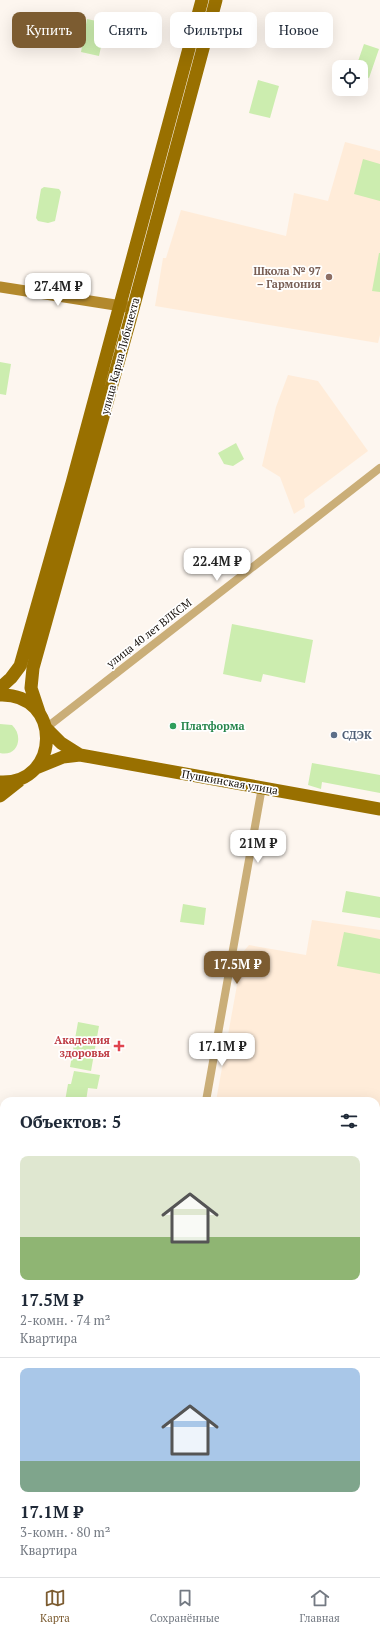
<!DOCTYPE html>
<html lang="ru">
<head>
<meta charset="utf-8">
<style>
  :root { --surface:#fff; --page:#f2f2f3; --text:#1f2937; --muted:#747a83; --line:#e0e1e3; --accent:#7c5c31 }
  body { margin:0; font-family:"PT Serif",serif; background:var(--page); color:var(--text); height:100vh; display:flex; flex-direction:column; font-size:15px; white-space:nowrap }
  * { box-sizing:border-box; margin:0 }
  p { font-size:13px; color:var(--muted) }
  .icon { flex:none; width:22px; height:22px; fill:none; stroke:currentColor; stroke-width:2; stroke-linecap:round; stroke-linejoin:round }
  .map { position:relative; flex:1; overflow:hidden }
  .details { position:absolute; left:0px; top:1097px; width:380px; height:480px; display:flex; flex-direction:column; background:var(--surface); border-radius:12px 12px 0 0; box-shadow:0 4px 16px #0002 }
  .details>* { flex:none }
  .guide { position:absolute; left:12px; top:12px; width:356px; height:36px; display:flex; gap:8px }
  .controls { position:absolute; left:332px; top:60px; display:grid; gap:8px }
  .controls a { display:grid; place-items:center; width:36px; height:36px; border-radius:8px; background:var(--surface); box-shadow:0 4px 16px #0002; font-size:20px }
  .price { position:absolute; translate:-50% -34px; padding:0 9px; border-radius:8px; background:#fff; color:#222; font-size:13px; line-height:26px; filter:drop-shadow(0 1px 2px #0008) }
  .price::after { content:''; position:absolute; left:50%; top:24px; width:12px; height:9px; margin-left:-6px; background:inherit; clip-path:polygon(0 0,100% 0,50% 100%) }
  .price.selected { background:var(--accent); color:#fff }
  ul { padding:0; list-style:none }
  li { display:grid; align-content:center; gap:8px; height:212px; padding:0 20px }
  li+li { border-top:1px solid var(--line) }
  li span { display:grid; place-items:center; height:124px; border-radius:8px; color:#555 }
  li>.icon { margin-inline-start:auto }
  span .icon { width:72px; height:72px; fill:#fffc; stroke-width:1 }
  li b { font-size:17px }
  h2 { display:flex; justify-content:space-between; align-items:center; height:48px; padding:0 20px; font-size:17px }
  .chip { padding:0 14px; border-radius:8px; background:var(--surface); box-shadow:0 4px 16px #0002; font-size:14px; line-height:36px }
  .chip.selected { background:var(--accent); color:#fff }
  .menu { display:flex; justify-content:space-around; align-items:center; height:56px; border-top:1px solid var(--line); background:var(--surface); font-size:11px; color:var(--muted) }
  .menu a { display:grid; justify-items:center; gap:2px }
  .menu .selected { color:var(--accent) }
  .map>svg:first-child { display:block }
</style>
</head>
<body>
<div class="map">
<svg width="380" height="1577" viewBox="0 0 380 1577">
  <rect width="100%" height="100%" fill="#fdf6ef"/>
  <path fill="#ffecd9" d="M345 142 380 151V335L378 343 155 306 163 258H166L181 210 286 236 294 193 328 201Z
    M288 375 318 381 368 451 304 499 305 507 294 514 280 477 262 466 276 407Z
    M312 920 380 930V1190L376 1206V1101H216L243 952 249 945 306 955Z
    M376 1374 380 1375V1477L376 1476Z"/>
  <path fill="#ccedaf" d="M87 19 106 23 99 56 81 52Z
    M364 44 379 49 369 78 361 75V67H356Z
    M258 80 279 86 270 118 249 113Z
    M363 159 380 164V201L354 194Z
    M44 187 59 189 61 192 55 221 48 223 38 221 36 218 41 189Z
    M379 253H380V292L372 291Z
    M0 362 11 364 6 395 0 394Z
    M236 443 244 459 233 466 224 464 218 453Z
    M232 624 313 640 305 683 263 674 261 682 223 674Z
    M0 724 12 725C24 736 18 757 0 753Z
    M312 763 380 775V793L322 782 321 789 308 785Z
    M346 891 380 897V918L342 912Z
    M183 904 206 908 204 925 180 922Z
    M344 932 380 939V974L337 966Z
    M78 1022 99 1026 91 1071 70 1067Z
    M74 1071 100 1075 97 1089 88 1088 86 1101H65L68 1084H71Z
    M302 1573H375L373 1577H301Z"/>
  <g fill="none" stroke-linecap="round" stroke-linejoin="round">
    <path stroke="#caae78" stroke-width="8" d="M46 728 380 468
      M206 1101 262 787
      M0 1412H4
      M376 1494 380 1495
      M221 1577 222 1573"/>
    <path stroke="#b3892c" stroke-width="11" d="M0 287 128 307
      M0 1205 4 1206
      M376 1280H380"/>
    <path stroke="#997000" stroke-width="13" d="M0 688 11 678 20 666 72 483 202 0
      M0 695C63 693 61 785 0 782
      M39 712 31 688 33 668 130 320 216 0
      M46 728 61 743 80 755
      M36 768 63 757 80 755 380 809
      M0 796 19 781"/>
  </g>
  <circle fill="#8d6e63" stroke="#fff" stroke-width="1.5" cx="329" cy="277" r="4"/>
  <circle fill="#2e9e5b" stroke="#fff" stroke-width="1.5" cx="173" cy="726" r="4"/>
  <circle fill="#5c6f8a" stroke="#fff" stroke-width="1.5" cx="334" cy="735" r="4"/>
  <path fill="#e0444e" stroke="#fff" stroke-width="1.5" d="M117 1040h4v4h4v4h-4v4h-4v-4h-4v-4h4z"/>
  <g text-anchor="middle" dominant-baseline="central" stroke-width="3.5" stroke-linejoin="round" paint-order="stroke">
    <g font-size="11" font-weight="bold" fill="#785e54" stroke="#fff" text-anchor="end">
      <text x="321" y="271">Школа № 97<tspan x="321" dy="13">– Гармония</tspan></text>
    </g>
    <g font-size="11" fill="#130d08" stroke="#fff">
      <text transform="translate(120 356) rotate(-75)">улица Карла Либкнехта</text>
      <text transform="translate(149 633) rotate(-38)">улица 40 лет ВЛКСМ</text>
      <text transform="translate(230 782) rotate(10)">Пушкинская улица</text>
    </g>
    <g font-size="11" font-weight="bold" fill="#27864d" stroke="#fff" text-anchor="start">
      <text x="181" y="726">Платформа</text>
    </g>
    <g font-size="11" font-weight="bold" fill="#4e5e75" stroke="#fff" text-anchor="start">
      <text x="342" y="735">СДЭК</text>
    </g>
    <g font-size="11" font-weight="bold" fill="#be3a42" stroke="#fff" text-anchor="end">
      <text x="110" y="1040">Академия<tspan x="110" dy="13">здоровья</tspan></text>
    </g>
  </g>
</svg>
<div class="controls">
<a><svg class="icon" aria-label="locate" viewBox="0 0 24 24"><circle cx="12" cy="12" r="6"/><path d="M12 2v4M12 18v4M2 12h4M18 12h4"/></svg></a>
</div>
<b class="price" style="left:58px;top:307px">27.4M ₽</b>
<b class="price" style="left:217px;top:582px">22.4M ₽</b>
<b class="price" style="left:258px;top:864px">21M ₽</b>
<b class="price selected" style="left:237px;top:985px">17.5M ₽</b>
<b class="price" style="left:222px;top:1067px">17.1M ₽</b>
<div class="guide">
<a class="chip selected">Купить</a>
<a class="chip">Снять</a>
<a class="chip">Фильтры</a>
<a class="chip">Новое</a>
</div>
<section class="details">
<h2>Объектов: 5<svg class="icon" aria-label="filters" viewBox="0 0 24 24"><path d="M4 7h16M4 17h16"/><circle cx="9" cy="7" r="2"/><circle cx="15" cy="17" r="2"/></svg></h2>
<ul>
<li><span style="background:linear-gradient(#dfe7d0 65%,#8fb573 0)"><svg class="icon" aria-label="home" viewBox="0 0 24 24"><path d="M3 11l9-7 9 7M6 9v11h12V9"/></svg></span><div><b>17.5M ₽</b><p>2-комн. · 74 m²</p><p>Квартира</p></div></li>
<li><span style="background:linear-gradient(#a9c7e8 75%,#7fa58c 0)"><svg class="icon" aria-label="home" viewBox="0 0 24 24"><path d="M3 11l9-7 9 7M6 9v11h12V9"/></svg></span><div><b>17.1M ₽</b><p>3-комн. · 80 m²</p><p>Квартира</p></div></li>
</ul>
</section>
</div>
<nav class="menu">
<a class="selected"><svg class="icon" aria-label="map" viewBox="0 0 24 24"><path d="M3 6l6-2 6 2 6-2v14l-6 2-6-2-6 2zM9 4v14M15 6v14"/></svg>Карта</a>
<a><svg class="icon" aria-label="saved" viewBox="0 0 24 24"><path d="M7 4h10v16l-5-4-5 4z"/></svg>Сохранённые</a>
<a><svg class="icon" aria-label="home" viewBox="0 0 24 24"><path d="M3 11l9-7 9 7M6 9v11h12V9"/></svg>Главная</a>
</nav>
</body>
</html>
